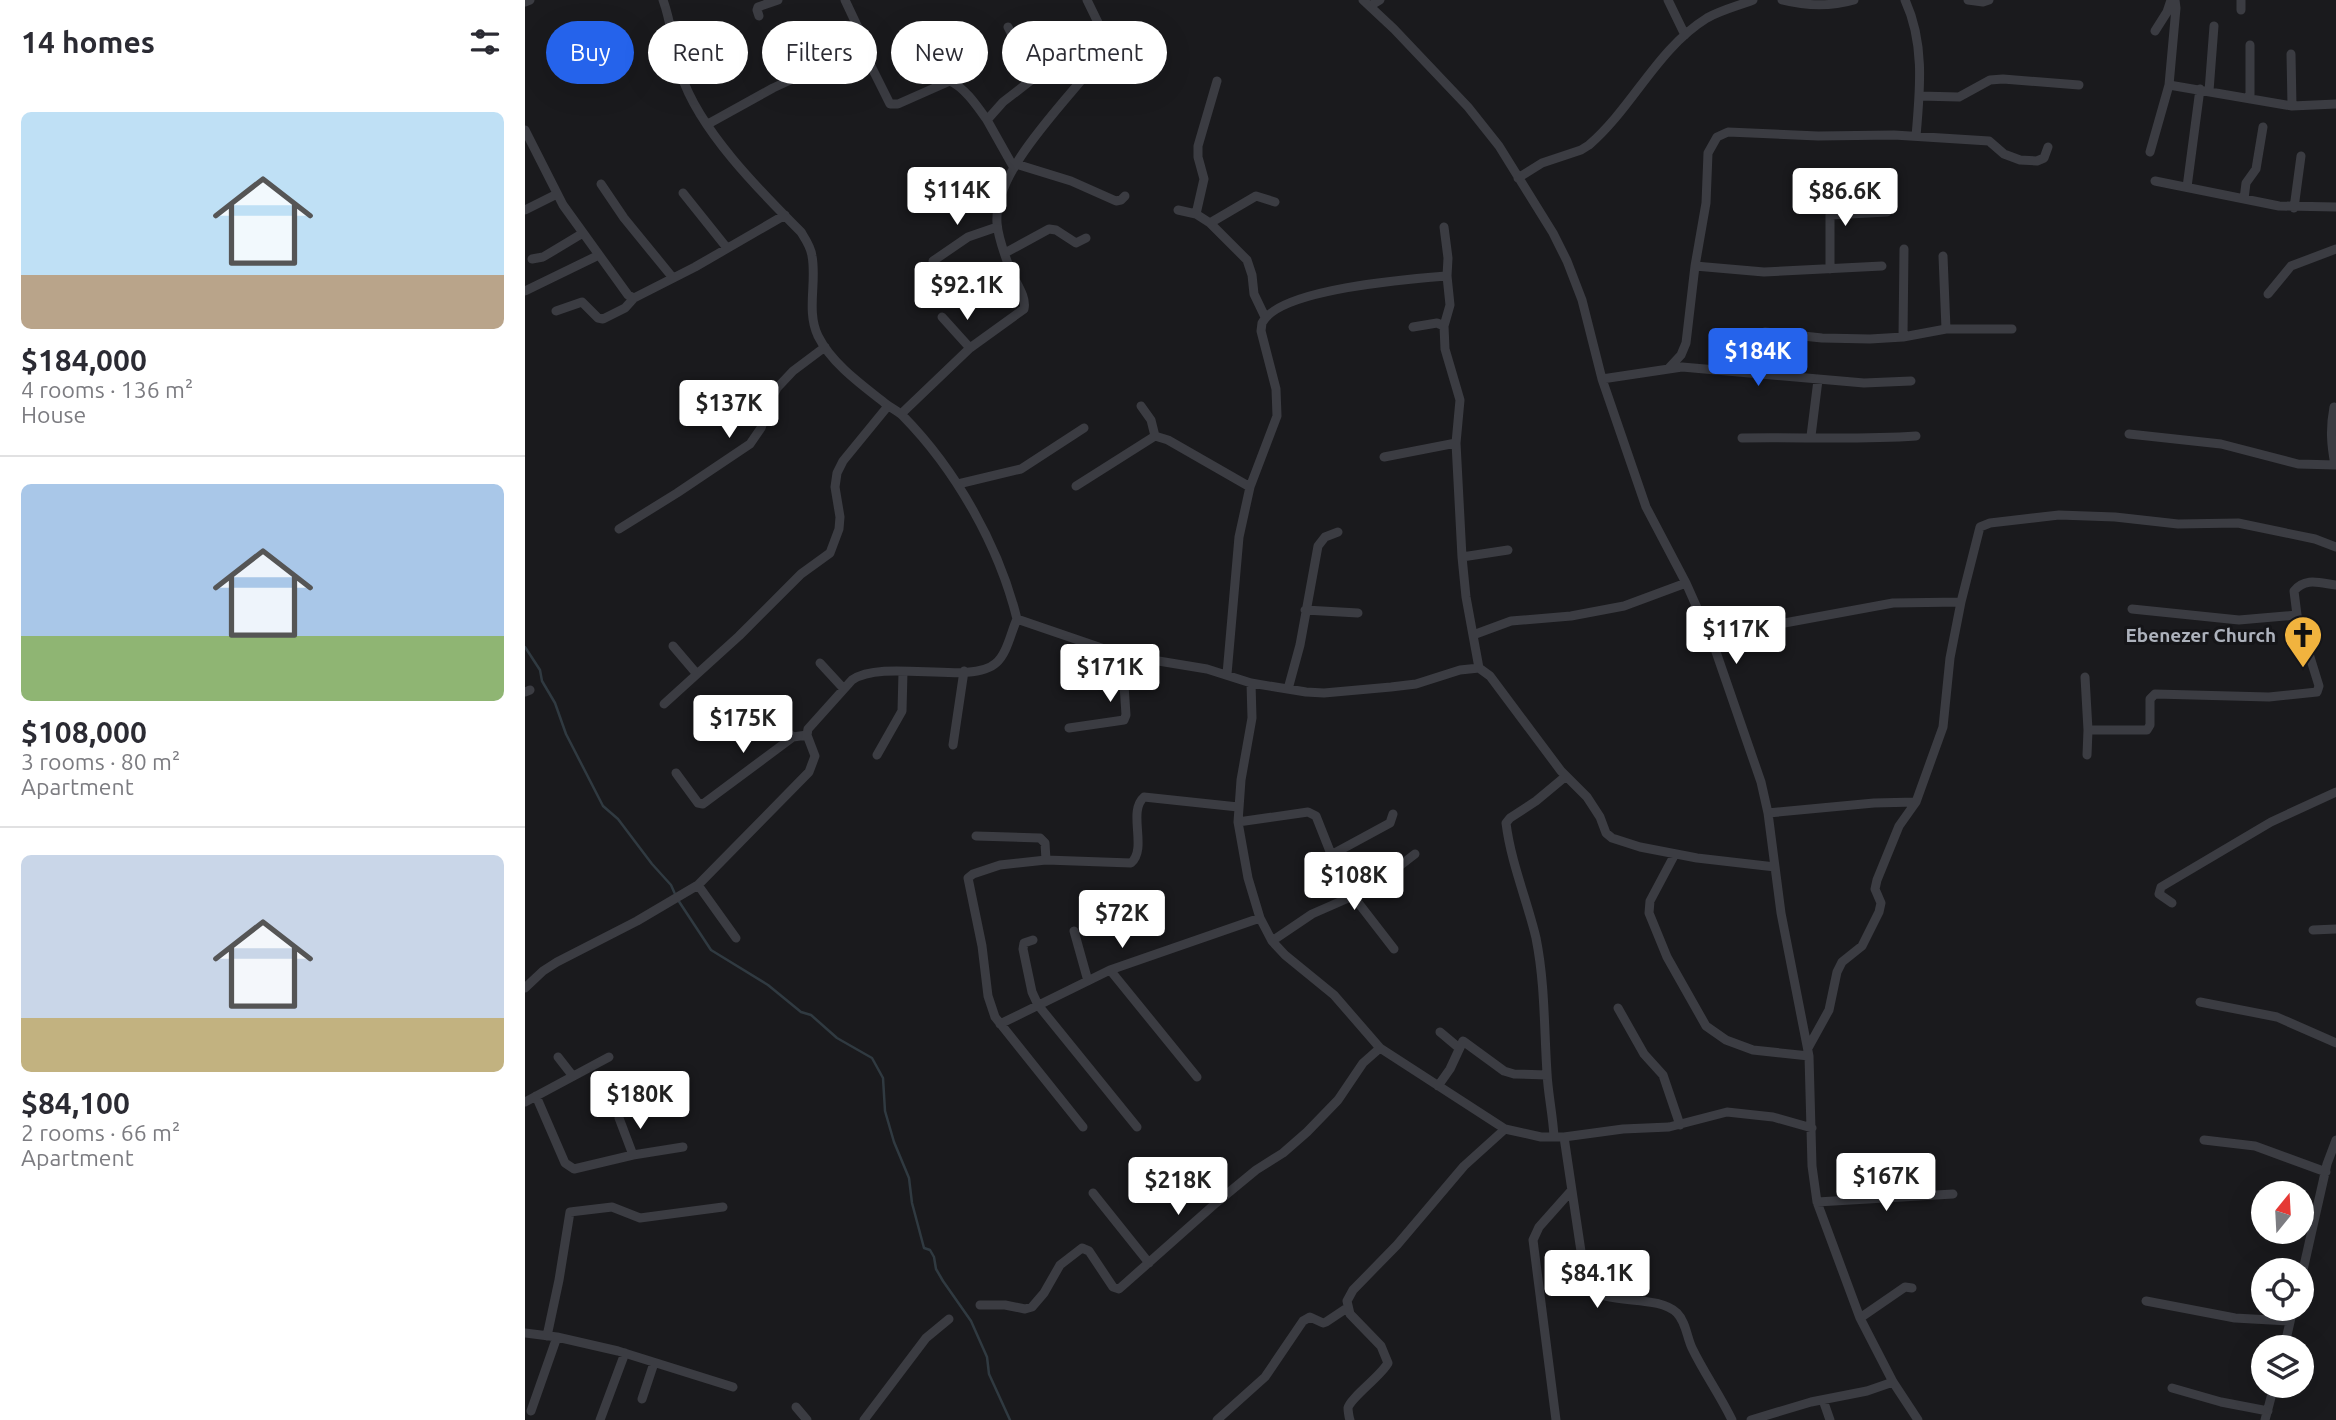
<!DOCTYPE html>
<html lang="en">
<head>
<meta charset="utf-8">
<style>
  :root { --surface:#fff; --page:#f7f7f7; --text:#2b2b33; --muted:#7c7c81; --line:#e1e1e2; --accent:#2563eb }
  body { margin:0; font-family:Ubuntu,sans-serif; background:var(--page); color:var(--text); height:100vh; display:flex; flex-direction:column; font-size:26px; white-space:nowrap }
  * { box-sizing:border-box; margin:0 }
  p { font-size:23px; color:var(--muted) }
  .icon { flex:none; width:38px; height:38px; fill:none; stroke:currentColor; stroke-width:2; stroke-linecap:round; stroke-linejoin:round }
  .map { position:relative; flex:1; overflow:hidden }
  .side { display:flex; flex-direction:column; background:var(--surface); width:525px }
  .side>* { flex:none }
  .top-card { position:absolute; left:21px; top:21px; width:665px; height:63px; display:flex; gap:14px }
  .needle { width:46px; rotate:18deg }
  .buttons { position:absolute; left:1726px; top:1181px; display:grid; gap:14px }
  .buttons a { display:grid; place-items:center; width:63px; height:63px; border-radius:50%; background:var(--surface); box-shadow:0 7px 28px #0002; font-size:35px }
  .price { position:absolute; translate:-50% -60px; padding:0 16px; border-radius:7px; background:#fff; color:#222; font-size:23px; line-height:46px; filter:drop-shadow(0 2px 4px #0008) }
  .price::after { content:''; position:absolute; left:50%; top:42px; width:21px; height:16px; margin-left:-10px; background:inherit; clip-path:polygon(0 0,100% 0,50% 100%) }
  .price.on { background:var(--accent); color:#fff }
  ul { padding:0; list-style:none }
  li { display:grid; align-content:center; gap:14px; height:371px; padding:0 21px }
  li+li { border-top:2px solid var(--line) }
  li span { display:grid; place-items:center; height:217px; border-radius:10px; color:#555 }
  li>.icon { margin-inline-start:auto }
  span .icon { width:126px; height:126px; fill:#fffc; stroke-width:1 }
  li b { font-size:30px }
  h2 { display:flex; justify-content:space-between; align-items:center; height:84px; padding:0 21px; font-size:30px }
  .pill { padding:0 24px; border-radius:32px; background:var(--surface); box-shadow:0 7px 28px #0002; font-size:24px; line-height:63px }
  .pill.on { background:var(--accent); color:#fff }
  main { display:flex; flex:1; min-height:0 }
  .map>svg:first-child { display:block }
</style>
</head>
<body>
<main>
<section class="side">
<h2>14 homes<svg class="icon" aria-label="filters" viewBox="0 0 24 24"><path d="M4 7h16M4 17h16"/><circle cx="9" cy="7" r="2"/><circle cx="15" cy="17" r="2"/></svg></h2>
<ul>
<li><span style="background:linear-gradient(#bfe0f5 75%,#b9a48a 0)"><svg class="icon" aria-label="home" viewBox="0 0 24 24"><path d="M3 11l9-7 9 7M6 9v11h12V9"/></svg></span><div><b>$184,000</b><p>4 rooms · 136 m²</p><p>House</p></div></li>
<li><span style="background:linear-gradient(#a9c7e8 70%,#8fb573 0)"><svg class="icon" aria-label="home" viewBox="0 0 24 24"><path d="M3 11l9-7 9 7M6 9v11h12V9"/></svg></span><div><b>$108,000</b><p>3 rooms · 80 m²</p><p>Apartment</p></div></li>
<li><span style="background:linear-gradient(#c9d6e8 75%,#c2b280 0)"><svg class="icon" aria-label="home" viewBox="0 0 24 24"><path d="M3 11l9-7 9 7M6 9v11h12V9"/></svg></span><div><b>$84,100</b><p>2 rooms · 66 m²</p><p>Apartment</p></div></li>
</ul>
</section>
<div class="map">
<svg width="1811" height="1420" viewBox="0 0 1811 1420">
  <rect width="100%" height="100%" fill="#1a1a1d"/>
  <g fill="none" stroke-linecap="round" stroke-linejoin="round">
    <path stroke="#303a41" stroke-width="2.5" d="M0 647 15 670 17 681 30 703 41 734 78 806 93 819 127 864 146 885 150 894
      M153 900 186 950 243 985 276 1012 286 1015 312 1038 347 1058 358 1078 360 1111 369 1142 384 1178 387 1203 399 1248 405 1250 409 1257 411 1269 418 1281 446 1321 462 1357 464 1374 485 1420"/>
    <path stroke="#3b3c42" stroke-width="9" d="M138 0C147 24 148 50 156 74 174 130 235 191 276 232 281 240 286 247 287 256 292 282 281 311 293 336 307 364 337 385 361 404 366 408 373 411 378 416 431 470 474 546 492 619L597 655 682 669 726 683 781 692 799 693 866 687 891 684 935 670 954 668 965 676 1036 771 1062 797 1075 817 1081 833 1087 838 1115 847 1172 858 1250 867
      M320 0 336 34 346 66 365 104H373L425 81C440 88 452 106 462 120
      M838 0 869 29 943 107 974 146 1028 233 1042 261 1057 300 1077 379 1121 507 1161 583 1189 646 1236 782 1243 813 1256 913 1284 1056 1287 1166 1292 1202 1335 1318 1368 1382 1393 1420
      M1143 0 1160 35
      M1257 0C1281 6 1305 7 1329 0
      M1380 0C1400 43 1395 90 1391 136
      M1443 0 1458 2 1464 0
      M0 2 5 0
      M845 6 855 0
      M1716 10V0
      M234 16 232 10 233 7 253 0
      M483 27 509 78 478 102 462 120 489 168
      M1630 31 1642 12 1646 0
      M1766 54 1767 106
      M1644 85 1767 106 1811 104
      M1684 91 1689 26
      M1394 96 1434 97 1465 80 1478 79 1554 85
      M1725 99V45
      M183 124 248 88 300 64
      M0 130 38 205 103 295 109 298 170 267 260 215
      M1625 152 1644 85 1651 8 1650 0
      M491 164 546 181 591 201 596 200 600 196
      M993 178 1017 163 1056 150 1064 145C1108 107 1132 49 1182 18 1196 10 1213 6 1228 0
      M1630 181 1754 206 1811 207
      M76 184 99 218 148 278
      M1662 187 1675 89
      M158 193 202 248
      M1719 199 1721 183 1731 169 1738 127
      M1769 208 1776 156
      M0 210 32 194
      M653 210 671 214 685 223 722 260 727 275 729 294 740 317
      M671 214 679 179 673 157V146L692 81
      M685 223 731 196 750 202
      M480 253 524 229 531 230 551 243 561 238
      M1418 256 1421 329
      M7 259 18 257 58 233
      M408 261 443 237 472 227
      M1170 266 1181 203 1183 153 1192 137 1203 132 1293 136 1369 135 1464 141 1479 154 1495 160 1512 161 1519 158 1523 147
      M1305 269V215L1362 212
      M0 291 74 255
      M1743 294 1766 266 1811 249
      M31 311 57 302 73 318 78 319 100 308 109 298
      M417 317 445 348
      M919 326 925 305 922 276
      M888 327 912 323 919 326 920 349 935 400 931 443 937 557 941 597 954 668
      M1378 337 1379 249
      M1143 369 1156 355 1161 343 1170 266 1239 272 1357 266
      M1235 373 1233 338 1240 332 1297 338 1345 339 1378 337 1421 329H1487
      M1077 379 1157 367 1339 383 1386 381
      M616 406 626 420 630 436
      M1809 407C1805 428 1806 444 1810 465
      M376 414 445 348 499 309C502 296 490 282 485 269 480 256 473 237 472 223 468 167 551 93 582 48V41L562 0
      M1604 434 1696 444 1773 464 1811 465
      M1286 436 1293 380
      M1217 438C1275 437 1333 440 1391 436
      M859 457 931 443
      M433 484 496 469 559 428
      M551 486 630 436 643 440 725 487
      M94 529 152 493 225 444 236 428 245 401 252 388 268 371 300 347
      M937 557 983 550
      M1607 609 1714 620 1772 615
      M780 610 833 613
      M948 635 986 621 1046 616 1099 606 1161 583
      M148 646 171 673
      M1189 646 1214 640 1254 624 1368 603 1436 602
      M295 663 318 688
      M702 674 714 537 725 487 752 416 751 389 736 331 737 323C754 289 884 279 922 276L923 258 919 227
      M1560 677 1563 730 1562 755
      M726 683 727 718 716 780 713 822 723 878 735 918 747 941 760 955 809 995 855 1048 980 1129 1016 1137H1039L1098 1129 1144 1127 1202 1112 1248 1117 1287 1128
      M763 689 775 645 793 546 800 537 813 532
      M0 692 5 690
      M139 704 214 636 276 574 305 553 314 529 315 517 310 487 312 473 318 461 363 406
      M251 723 268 737
      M544 728 599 720 601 715 597 655
      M1563 730H1622L1625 725V699L1630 694 1744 697 1792 692 1794 686 1772 615 1769 591C1780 577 1795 583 1811 585
      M428 745 439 671
      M352 755 377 711 378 672
      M151 773 173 803 178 804 268 737 282 735
      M1243 813 1349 803 1391 802
      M713 822 783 812 791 816 812 869 828 896 869 949
      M451 836 515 838 520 843 521 860
      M1150 854 1125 901 1124 913 1142 957 1181 1026 1201 1040 1228 1050 1284 1056
      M806 855 865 823 868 814
      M173 885 211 938
      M1647 903 1634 894 1636 887 1746 822 1811 792
      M1788 930 1811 929
      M549 931 563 981
      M508 940 499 943 498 949 507 992 513 1005 612 1127
      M747 941 787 914 828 896 859 878 890 854
      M585 970 672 1077
      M0 988 18 971 32 962 112 921 173 885 284 772 290 756 282 735 283 729 327 680C359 658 446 686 471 663 482 654 486 632 492 619
      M1675 1002 1752 1017 1811 1043
      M1093 1008 1119 1054 1138 1075 1155 1125
      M475 1024 585 970 735 918
      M915 1032 934 1048
      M1283 1048 1304 1010 1312 972 1317 962 1337 946 1354 912 1356 903 1350 889 1352 880 1374 826 1391 802 1418 727 1425 658 1436 602 1455 527 1465 523 1534 515 1590 517 1653 524 1713 523 1790 539 1811 547
      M33 1057 47 1075
      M913 1086 925 1069 938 1041 979 1071 989 1074 1022 1075
      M11 1096 40 1163 49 1169 108 1155 158 1147
      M0 1102 84 1057
      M94 1118 108 1155
      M558 1127 470 1017 463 996 457 946 443 878 448 874 475 865 521 860 606 863C623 848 602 812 619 797L713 807
      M1029 1137C1028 1116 1023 1094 1022 1073 1019 1027 1020 983 1011 938 1002 900 986 863 981 823L985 818 1011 801 1041 776
      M1039 1137 1061 1285C1079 1307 1131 1293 1152 1313 1161 1322 1162 1338 1167 1348 1179 1373 1195 1395 1207 1420
      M1679 1140 1730 1146 1801 1172
      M568 1193 624 1263
      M1292 1202 1428 1194
      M1776 1279 1802 1164 1811 1140
      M1621 1301 1710 1318 1764 1321
      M455 1305H480L500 1309 507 1307 519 1293 535 1265 557 1248 564 1251 588 1287 594 1289 691 1203 731 1170 758 1153 782 1132 813 1100 838 1063 855 1048
      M1335 1318 1380 1287 1387 1288
      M0 1333 32 1337 93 1351 208 1387
      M22 1336 34 1280 45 1212 87 1207 115 1218 198 1207
      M1759 1348 1768 1309
      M1647 1388 1696 1402 1743 1411
      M117 1399 129 1363
      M1298 1400 1305 1420
      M271 1407 282 1420
      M6 1411 32 1337
      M75 1420 100 1353
      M339 1420 401 1338 424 1319
      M692 1420 740 1377 778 1321 785 1317 798 1323 801 1322 822 1308
      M825 1420C824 1418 823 1410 823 1408 825 1398 856 1376 863 1363L856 1346 825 1314 822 1301 828 1290 872 1245 939 1166 980 1129
      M1031 1420 1008 1240 1014 1227 1046 1191
      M1226 1420 1286 1402 1342 1391 1368 1382
      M1740 1420 1749 1386"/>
  </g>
  <defs>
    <symbol id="church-pin" viewBox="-11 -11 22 30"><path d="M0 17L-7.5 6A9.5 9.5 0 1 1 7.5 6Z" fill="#f1b33e" stroke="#151518"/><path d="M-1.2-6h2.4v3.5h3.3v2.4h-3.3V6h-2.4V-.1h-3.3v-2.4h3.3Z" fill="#111"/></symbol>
  </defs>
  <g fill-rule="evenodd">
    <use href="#church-pin" x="1756" y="613" width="44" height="60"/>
  </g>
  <g text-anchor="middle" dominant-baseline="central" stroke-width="6" stroke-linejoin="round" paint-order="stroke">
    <g font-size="19" font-weight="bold" fill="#adb2bc" stroke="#151518" text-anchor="end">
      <text x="1751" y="635">Ebenezer Church</text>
    </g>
  </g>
</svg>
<div class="buttons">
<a><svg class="needle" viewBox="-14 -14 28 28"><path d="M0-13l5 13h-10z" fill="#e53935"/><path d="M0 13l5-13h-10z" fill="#7c7c81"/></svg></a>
<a><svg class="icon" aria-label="locate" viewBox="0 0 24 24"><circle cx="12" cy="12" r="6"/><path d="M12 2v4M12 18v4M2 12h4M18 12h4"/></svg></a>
<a><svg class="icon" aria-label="layers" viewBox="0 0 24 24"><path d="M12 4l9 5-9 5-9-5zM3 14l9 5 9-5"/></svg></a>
</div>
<b class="price" style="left:432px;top:227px">$114K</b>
<b class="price" style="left:1320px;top:228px">$86.6K</b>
<b class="price" style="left:442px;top:322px">$92.1K</b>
<b class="price on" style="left:1233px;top:388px">$184K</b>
<b class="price" style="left:204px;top:440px">$137K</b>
<b class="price" style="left:1211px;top:666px">$117K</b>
<b class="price" style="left:585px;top:704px">$171K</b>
<b class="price" style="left:218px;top:755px">$175K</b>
<b class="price" style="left:829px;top:912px">$108K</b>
<b class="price" style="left:597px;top:950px">$72K</b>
<b class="price" style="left:115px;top:1131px">$180K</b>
<b class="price" style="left:1361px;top:1213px">$167K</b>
<b class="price" style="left:653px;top:1217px">$218K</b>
<b class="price" style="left:1072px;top:1310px">$84.1K</b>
<div class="top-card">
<a class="pill on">Buy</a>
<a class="pill">Rent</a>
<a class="pill">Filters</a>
<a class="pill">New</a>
<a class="pill">Apartment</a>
</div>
</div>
</main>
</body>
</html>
